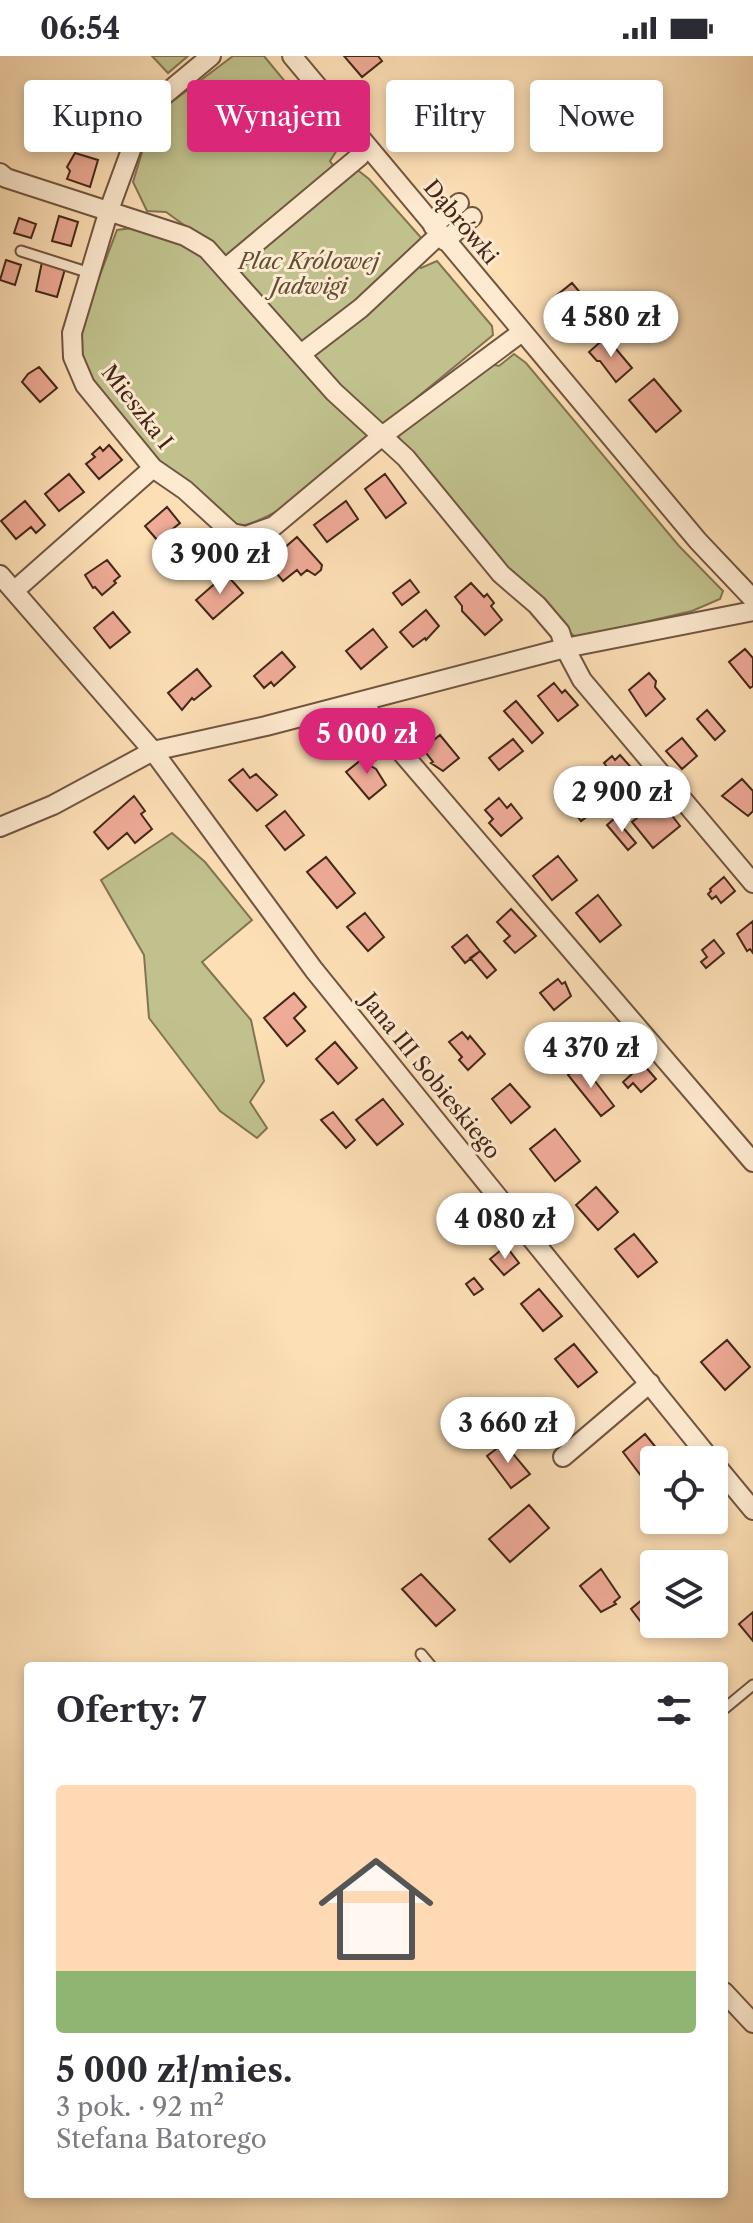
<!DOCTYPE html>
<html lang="pl">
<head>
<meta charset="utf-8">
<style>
  :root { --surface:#fff; --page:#f2f2f3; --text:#2b2b33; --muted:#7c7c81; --line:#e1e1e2; --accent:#db2777 }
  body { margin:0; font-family:"Libre Caslon Text",serif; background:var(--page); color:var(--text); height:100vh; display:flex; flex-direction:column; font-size:30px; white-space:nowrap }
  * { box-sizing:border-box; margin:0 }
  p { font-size:26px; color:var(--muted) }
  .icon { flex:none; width:44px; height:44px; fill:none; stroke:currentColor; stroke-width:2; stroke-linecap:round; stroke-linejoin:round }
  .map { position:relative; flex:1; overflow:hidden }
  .side { position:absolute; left:24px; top:1606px; width:704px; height:536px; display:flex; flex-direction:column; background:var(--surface); border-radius:8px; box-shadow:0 4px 12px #0003 }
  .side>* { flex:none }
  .guide { position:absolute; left:24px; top:24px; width:706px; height:72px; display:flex; gap:16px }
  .fabs { position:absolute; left:640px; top:1390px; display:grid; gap:16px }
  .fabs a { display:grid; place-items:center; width:88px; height:88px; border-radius:8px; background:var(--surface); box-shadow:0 4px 12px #0003; font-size:40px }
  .price { position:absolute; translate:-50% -68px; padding:0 18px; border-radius:28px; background:#fff; color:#222; font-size:26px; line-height:52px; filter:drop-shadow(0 2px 4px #0008) }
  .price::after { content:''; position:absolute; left:50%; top:48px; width:24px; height:18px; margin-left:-12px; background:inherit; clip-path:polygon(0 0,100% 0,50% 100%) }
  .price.selected { background:var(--accent); color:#fff }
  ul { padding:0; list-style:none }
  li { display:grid; align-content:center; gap:16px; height:424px; padding:0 32px }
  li+li { border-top:2px solid var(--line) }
  li span { display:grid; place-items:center; height:248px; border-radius:8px; color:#555 }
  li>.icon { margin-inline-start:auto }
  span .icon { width:144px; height:144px; fill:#fffc; stroke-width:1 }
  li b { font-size:34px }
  h2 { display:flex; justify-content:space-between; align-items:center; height:96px; padding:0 32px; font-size:34px }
  .tag { padding:0 28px; border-radius:8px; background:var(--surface); box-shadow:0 4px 12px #0003; font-size:28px; line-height:72px }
  .tag.selected { background:var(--accent); color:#fff }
  .status { display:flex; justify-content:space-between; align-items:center; height:56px; padding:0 40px; background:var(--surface); direction:ltr }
  .status svg { height:22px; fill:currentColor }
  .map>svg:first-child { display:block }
</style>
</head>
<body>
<div class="status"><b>06:54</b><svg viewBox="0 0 49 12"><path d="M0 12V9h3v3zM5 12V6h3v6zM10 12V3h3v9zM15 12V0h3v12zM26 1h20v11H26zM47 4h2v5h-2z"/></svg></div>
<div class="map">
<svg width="753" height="2167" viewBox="0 0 753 2167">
  <rect width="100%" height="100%" fill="#fddfb6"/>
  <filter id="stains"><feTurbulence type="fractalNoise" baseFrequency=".0025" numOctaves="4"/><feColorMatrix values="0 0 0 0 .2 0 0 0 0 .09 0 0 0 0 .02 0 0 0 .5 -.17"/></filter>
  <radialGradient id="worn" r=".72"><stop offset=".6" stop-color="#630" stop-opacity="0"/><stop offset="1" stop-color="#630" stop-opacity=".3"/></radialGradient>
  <path fill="#c0c18d" stroke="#827452" stroke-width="2" d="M152 0H188L168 17Z
    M233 0H264L339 91 330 105 341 121 355 112 369 123 424 185 410 199 421 212 437 205 492 270 493 279 381 371 365 359 210 188 166 156 147 155 133 126 153 60Z
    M148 170 209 202 373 377C335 410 287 461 237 471L153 401 88 326 76 282 117 174Z
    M514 298 526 307 679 490 723 535 720 543 692 555 577 582 568 575 497 503 395 377 491 308 499 310Z
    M172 777 205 806 252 864 202 906 251 964 264 1025 250 1046 267 1072 257 1082 220 1055 149 962 144 899 101 824Z"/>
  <path fill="#efab97" stroke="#432718" stroke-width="2" d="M344 0H378L382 5 362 21Z
    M94 56 111 61 104 87 87 82Z
    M75 97 98 104 90 131 67 123 70 115 67 111Z
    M59 160 78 166 71 190 52 185Z
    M19 162 36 168 31 182 14 177Z
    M6 204 21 209 15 229 0 224Z
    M42 206 65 213 57 241 36 235Z
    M572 227 600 260 578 277 573 272 570 274 555 256 553 253 556 250 551 244Z
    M606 281 632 312 616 326 600 305H597L589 296Z
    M39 311 57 332 40 346 22 326 28 318Z
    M654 323 681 355 656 376 629 344Z
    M109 389 122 404 99 423 86 408 95 401 92 398 100 391 103 395Z
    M69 418 84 436 59 455 45 438Z
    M385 418 406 447 386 462 365 433Z
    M25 445 45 469 36 477 31 471 16 483 1 465Z
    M346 445 358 463 327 486 314 469Z
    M167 451 180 467 158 485 145 470Z
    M297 481 322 509 321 514 315 519 307 514 301 519 297 514 283 525 272 512 281 504 276 499Z
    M107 504 120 520 114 525 116 527 102 539 95 531 93 532 85 519Z
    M226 518 243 537 213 563 196 544Z
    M410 524 419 536 402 549 393 537Z
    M471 527 484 541 487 538 494 547 491 550 502 564 485 579 462 555V550L455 541Z
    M426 554 439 570 426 584 425 582 413 591 400 576Z
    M113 556 130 576 110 592 94 572Z
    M373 573 387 591 361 613 346 595Z
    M745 593 753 602V630L750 632 729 606Z
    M282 596 295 611 274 630 271 626 264 632 254 620Z
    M197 613 211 630 194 644 192 642 182 654 168 637Z
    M649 617 656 625 655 631 665 643 646 660 629 634Z
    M554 627 562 637 565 634 578 649 558 665 538 640Z
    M516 645 543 677 532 687 504 655Z
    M707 654 725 675 715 684 697 663Z
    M440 679 459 702 443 715 431 707 433 706 423 693Z
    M682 682 697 700 682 713 666 695Z
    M513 683 523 695 499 714 489 702Z
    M372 695 378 702 369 709 376 713 386 729 369 743 346 716Z
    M620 699 636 717 619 731 604 713 607 711 604 707 612 700 615 704Z
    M243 713 250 722 256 718 277 739 257 755 229 724Z
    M569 720 596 754 581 765 555 732Z
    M742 723 753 735V755L748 760 722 740Z
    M134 740 145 755 141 758 152 773 135 787 127 777 108 793 94 776Z
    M499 742 507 752 511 748 522 762 501 780 489 767 493 763 485 754Z
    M660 744 680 770 653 792 632 766Z
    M285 755 304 779 285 794 266 770Z
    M615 762 636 787 628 794 607 769Z
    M558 800 577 824 552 844 533 820Z
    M326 801 355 837 337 852 307 816Z
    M724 821 735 835 721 847 716 840 712 843 708 838 711 835 710 833Z
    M598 839 621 869 600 886 576 857Z
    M511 853 536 880 515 897 504 885 510 880 497 866Z
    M365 857 384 881 368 895 347 871Z
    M753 865V897L750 893 747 895 737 878Z
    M467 879 480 895 465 907 452 891Z
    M714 884 724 897 706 912 701 906 707 901 702 894Z
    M480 895 496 914 487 922 470 902Z
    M558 923 562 928 565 926 571 940 554 954 540 937Z
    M294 937 306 951 294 962 305 975 287 990 264 962Z
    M462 976 468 983 470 980 485 998 468 1014 459 1004 462 1001 449 986Z
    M335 986 357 1012 338 1028 316 1003Z
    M582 1008 614 1050 601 1060 568 1019Z
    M643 1008 656 1023 641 1036 633 1027 628 1032 623 1026Z
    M510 1028 530 1051 511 1067 492 1043Z
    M383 1043 403 1068 377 1089 356 1064Z
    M333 1056 355 1084 346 1092 321 1064Z
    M555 1073 580 1105 555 1125 530 1093Z
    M596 1131 618 1156 598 1174 576 1149Z
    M634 1178 657 1206 638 1221 615 1193Z
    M506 1190 519 1207 504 1219 490 1203Z
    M474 1222 483 1233 474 1239 466 1228Z
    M539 1233 562 1260 543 1275 521 1248Z
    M727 1284 750 1311 725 1334 701 1306Z
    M574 1288 597 1316 578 1331 555 1303Z
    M553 1362 563 1376 551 1385 540 1372Z
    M645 1378 666 1404H654V1418L645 1425 623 1396Z
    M504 1387 530 1418 511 1432 487 1400Z
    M529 1449 549 1472 510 1506 489 1483Z
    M601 1513 620 1541 614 1546 616 1548 601 1556 580 1530Z
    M421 1518 455 1554 436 1570 402 1533Z
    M649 1538 654 1544V1556L641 1566 631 1553Z
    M753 1556V1585L739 1568Z"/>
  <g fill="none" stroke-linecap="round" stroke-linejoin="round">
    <defs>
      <path id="service" d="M21 195 90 217
        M421 1598 431 1610
        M724 1653 753 1629"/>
      <path id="minor" d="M211 0 157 45 142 64 109 154 72 277 73 301 85 329 153 412 185 434 232 477 246 480 274 470 382 380 522 276
        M292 0 698 485 753 543
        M0 117 6 122 185 180 207 193 334 336 406 402 501 518 537 549 560 576 565 592 582 624 753 827
        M433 170 459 147
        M445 185 472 161
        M226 212 360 100
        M301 298 361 252 440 178
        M0 519 153 695 314 914 711 1404
        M14 535 153 412
        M363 645 378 669 753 1106
        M0 771 53 749 153 695 266 670 565 592 753 555
        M563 1401 650 1327
        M714 1407 753 1454
        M724 1936 753 1967"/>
    </defs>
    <use href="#service" stroke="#725540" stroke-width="13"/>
    <use href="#minor" stroke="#725540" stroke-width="22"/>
    <use href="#service" stroke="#feead0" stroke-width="9"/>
    <use href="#minor" stroke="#feead0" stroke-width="18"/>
  </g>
  <g text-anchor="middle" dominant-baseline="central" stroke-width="6" stroke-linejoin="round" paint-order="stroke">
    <g font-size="22" fill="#432718" stroke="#feead0">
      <text transform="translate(461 166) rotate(50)">Dąbrówki</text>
      <text transform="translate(137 351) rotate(52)">Mieszka I</text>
      <text transform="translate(431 1020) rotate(51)">Jana III Sobieskiego</text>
    </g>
    <g font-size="22" font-style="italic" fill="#624e35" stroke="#feead0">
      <text x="309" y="205">Plac Królowej<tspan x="309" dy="25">Jadwigi</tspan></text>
    </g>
  </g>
  <rect width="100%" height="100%" filter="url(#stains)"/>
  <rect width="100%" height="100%" fill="url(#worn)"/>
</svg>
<div class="fabs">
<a><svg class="icon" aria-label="locate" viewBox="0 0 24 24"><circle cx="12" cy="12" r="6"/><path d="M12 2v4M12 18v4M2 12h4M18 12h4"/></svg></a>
<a><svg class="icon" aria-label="layers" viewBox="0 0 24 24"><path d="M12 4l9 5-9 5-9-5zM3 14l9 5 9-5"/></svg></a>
</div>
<b class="price" style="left:611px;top:303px">4 580 zł</b>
<b class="price" style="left:220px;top:540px">3 900 zł</b>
<b class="price selected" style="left:367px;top:720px">5 000 zł</b>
<b class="price" style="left:622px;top:778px">2 900 zł</b>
<b class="price" style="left:591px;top:1034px">4 370 zł</b>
<b class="price" style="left:505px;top:1205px">4 080 zł</b>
<b class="price" style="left:508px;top:1409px">3 660 zł</b>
<div class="guide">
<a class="tag">Kupno</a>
<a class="tag selected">Wynajem</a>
<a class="tag">Filtry</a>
<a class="tag">Nowe</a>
</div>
<section class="side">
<h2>Oferty: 7<svg class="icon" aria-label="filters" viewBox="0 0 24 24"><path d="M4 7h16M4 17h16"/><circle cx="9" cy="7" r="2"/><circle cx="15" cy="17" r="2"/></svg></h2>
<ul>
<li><span style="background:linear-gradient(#ffd9b3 75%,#8fb573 0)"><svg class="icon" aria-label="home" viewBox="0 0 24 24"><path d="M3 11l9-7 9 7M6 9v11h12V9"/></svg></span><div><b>5 000 zł/mies.</b><p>3 pok. · 92 m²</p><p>Stefana Batorego</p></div></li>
</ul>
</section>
</div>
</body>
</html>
